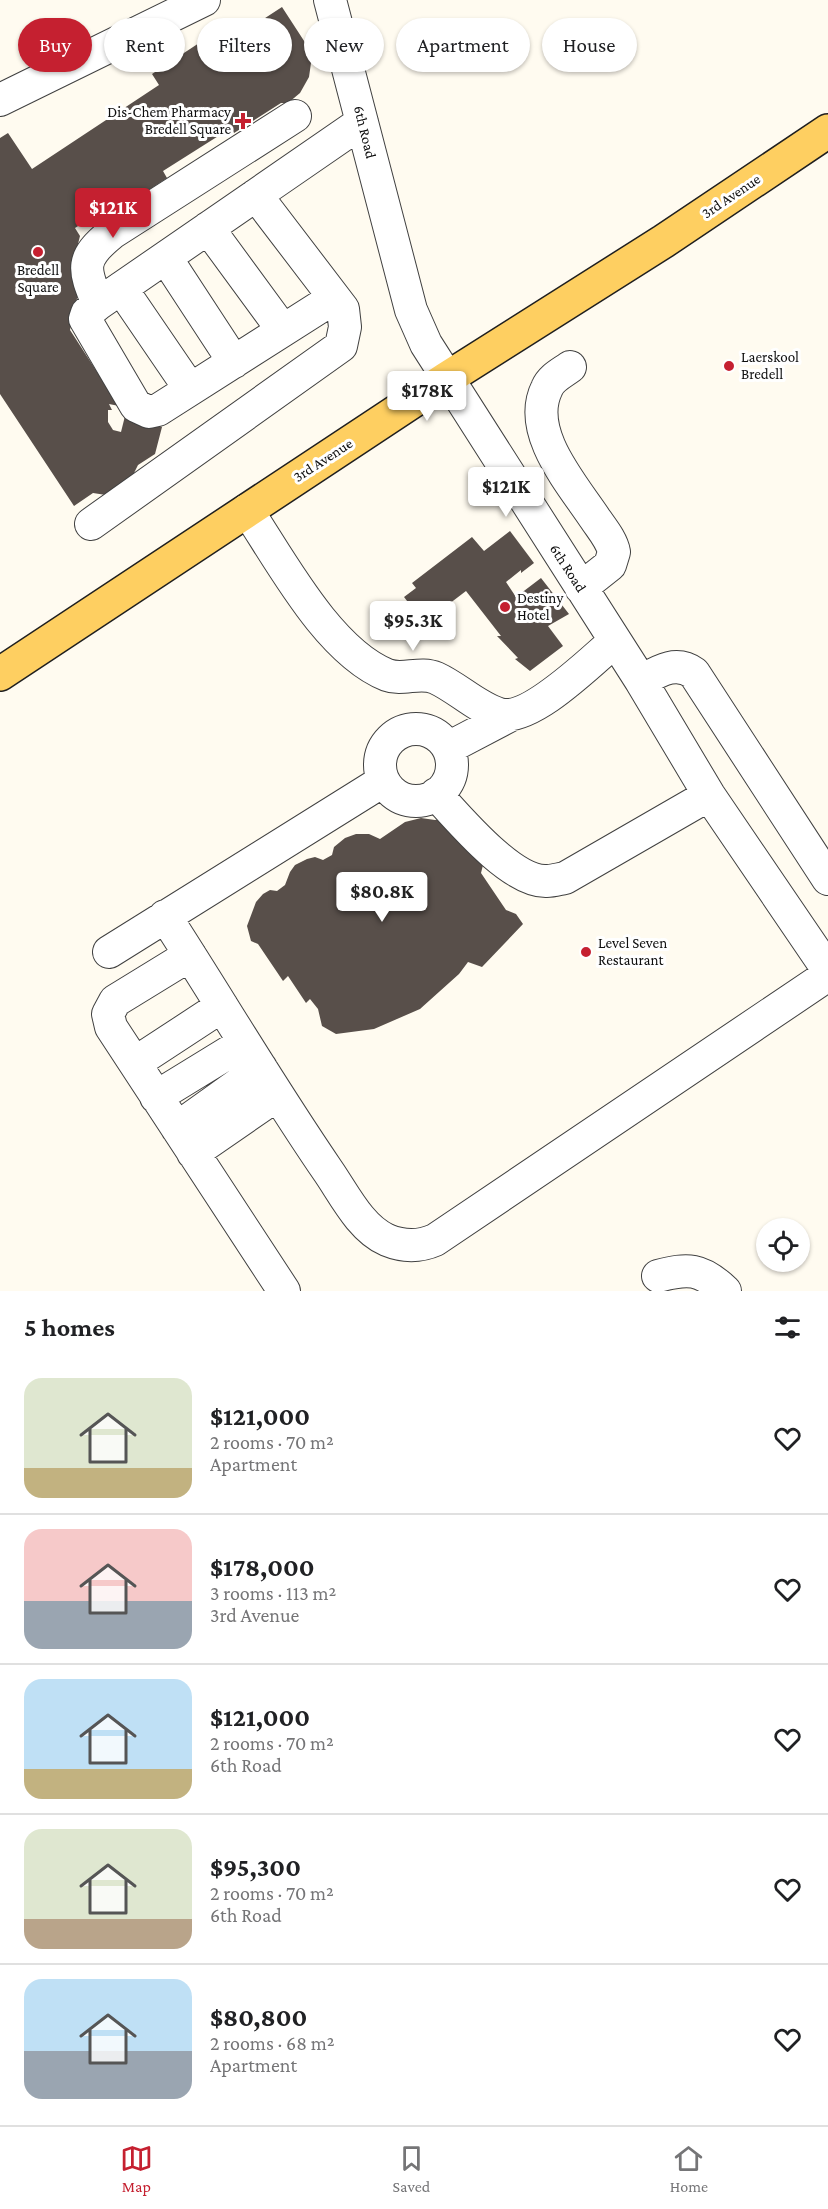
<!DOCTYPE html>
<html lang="en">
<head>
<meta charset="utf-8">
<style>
  :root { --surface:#fff; --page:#f6f6f6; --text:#202124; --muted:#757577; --line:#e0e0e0; --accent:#c52030 }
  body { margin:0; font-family:"Crimson Pro",serif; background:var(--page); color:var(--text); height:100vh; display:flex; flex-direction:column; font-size:22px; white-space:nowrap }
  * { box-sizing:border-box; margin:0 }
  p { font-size:20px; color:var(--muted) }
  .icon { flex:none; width:33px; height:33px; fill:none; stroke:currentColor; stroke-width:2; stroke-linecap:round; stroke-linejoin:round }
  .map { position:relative; height:1291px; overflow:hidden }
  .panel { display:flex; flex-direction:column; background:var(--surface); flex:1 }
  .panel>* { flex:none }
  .banner { position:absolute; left:18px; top:18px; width:792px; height:54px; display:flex; gap:12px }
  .fabs { position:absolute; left:756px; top:1218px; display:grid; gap:12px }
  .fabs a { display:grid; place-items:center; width:54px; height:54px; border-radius:50%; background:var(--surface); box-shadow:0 2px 4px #0004; font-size:30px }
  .price { position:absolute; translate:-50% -51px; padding:0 14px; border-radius:6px; background:#fff; color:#222; font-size:20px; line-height:39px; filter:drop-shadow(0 2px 3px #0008) }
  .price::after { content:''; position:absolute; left:50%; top:36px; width:18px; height:14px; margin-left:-9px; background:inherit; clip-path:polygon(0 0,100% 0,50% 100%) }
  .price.selected { background:var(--accent); color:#fff }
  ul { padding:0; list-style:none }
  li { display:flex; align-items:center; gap:18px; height:150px; padding:0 24px }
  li+li { border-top:2px solid var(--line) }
  li span { display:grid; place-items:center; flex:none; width:168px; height:120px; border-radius:18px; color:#555 }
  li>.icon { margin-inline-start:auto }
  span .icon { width:72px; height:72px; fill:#fffc; stroke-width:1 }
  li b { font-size:26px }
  h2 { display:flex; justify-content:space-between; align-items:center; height:72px; padding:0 24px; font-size:26px }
  .chip { padding:0 21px; border-radius:27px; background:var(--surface); box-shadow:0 2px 4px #0004; font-size:21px; line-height:54px }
  .chip.selected { background:var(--accent); color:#fff }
  .menu { display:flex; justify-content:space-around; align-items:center; height:84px; border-top:2px solid var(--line); background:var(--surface); font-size:16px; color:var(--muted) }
  .menu a { display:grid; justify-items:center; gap:3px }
  .menu .selected { color:var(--accent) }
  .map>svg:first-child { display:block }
</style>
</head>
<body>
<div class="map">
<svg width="828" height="1291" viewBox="0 0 828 1291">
  <rect width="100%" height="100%" fill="#fffbf0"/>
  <path fill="#584f4a" d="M282 7 308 47 311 63 309 77 300 93 288 103H281L234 133 231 128 163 171 167 178 130 202 126 196 75 228 80 236 72 268 83 271 70 330 119 406 109 404 112 410H108V422L113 430 121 432 125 416 162 427 155 454 138 465 127 487 106 495 93 493 74 506 0 394V138L8 133 32 169 159 85 152 74 228 24 236 37Z
    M510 531 534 563 521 573V570L506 582 516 597 541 578 569 614 548 626 563 646 530 671 515 659 518 658 497 636H501L466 591 424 623 404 597 416 588 412 583 472 537 484 551Z
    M456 816 483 865 481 873 506 910 516 914 523 924 482 967 468 962 459 974 420 1009 374 1029 336 1034 322 1026 318 1009 310 999 306 1003 288 976 283 981 258 944 251 941 247 926 256 902 263 894 270 890 277 891 285 885 290 872 295 865 307 859 315 857 323 860 332 855 334 847 345 838 356 834H369L380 839 405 822 421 818 435 820Z"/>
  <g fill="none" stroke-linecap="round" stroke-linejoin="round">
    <defs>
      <path id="minor" d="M330 0 411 310 426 344 641 681 709 795 828 970
        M0 100 204 0
        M208 228 282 329
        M166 258 234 362
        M121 288 190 389
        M334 298 158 410 149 412 136 406 85 319 87 313 98 304 362 122
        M98 304C83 268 80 259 112 233L295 116
        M570 367C562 373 551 378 547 388 525 432 573 485 596 520 603 530 612 541 614 552L610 565 581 588
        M247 510C281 561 328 651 387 675 403 681 420 671 436 678 458 688 476 707 499 714 530 723 591 661 615 641
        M91 524 341 346 345 327 343 309 256 195
        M641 681C659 671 676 660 694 673L828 879
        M380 765a36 36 0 1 1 72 0a36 36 0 1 1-72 0Z
        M448 748 509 716
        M436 794C459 819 512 883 547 881 553 881 559 879 565 878L709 795
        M165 916C220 1001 271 1088 328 1171 344 1194 360 1228 387 1240 404 1247 419 1247 435 1240L828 975
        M109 952 383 781
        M190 955 115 1001 108 1014 111 1027 284 1291
        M135 1063 222 1006
        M156 1097 244 1043
        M177 1128 261 1068
        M193 1153 277 1095
        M658 1276C688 1268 701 1268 725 1291"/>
      <path id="major" d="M0 674 446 379 664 241 828 131"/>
    </defs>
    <use href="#minor" stroke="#414141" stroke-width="34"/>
    <use href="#major" stroke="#1f1f1f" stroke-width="36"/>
    <use href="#minor" stroke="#fff" stroke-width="32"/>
    <use href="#major" stroke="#fecf61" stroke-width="33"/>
  </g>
  <g fill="#c52030" stroke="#fff" stroke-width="2">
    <path d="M240 112h6v6h6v6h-6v6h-6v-6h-6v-6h6z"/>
    <circle cx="38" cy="252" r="6"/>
    <circle cx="729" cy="366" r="6"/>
    <circle cx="505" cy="607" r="6"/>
    <circle cx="586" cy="952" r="6"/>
  </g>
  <g text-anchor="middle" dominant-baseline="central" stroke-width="6" stroke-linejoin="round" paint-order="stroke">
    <g font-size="15" fill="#0e0e0e" stroke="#fff" text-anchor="start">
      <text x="231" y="112" text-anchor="end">Dis-Chem Pharmacy<tspan x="231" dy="17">Bredell Square</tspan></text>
      <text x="38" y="270" text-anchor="middle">Bredell<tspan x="38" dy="17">Square</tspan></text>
      <text x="741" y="357">Laerskool<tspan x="741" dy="17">Bredell</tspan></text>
      <text x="517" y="598">Destiny<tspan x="517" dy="17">Hotel</tspan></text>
      <text x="598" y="943">Level Seven<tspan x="598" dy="17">Restaurant</tspan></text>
    </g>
    <g font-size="15" fill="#0e0e0e" stroke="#fff">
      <text transform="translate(365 132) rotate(76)">6th Road</text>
      <text transform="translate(731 196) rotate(-34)">3rd Avenue</text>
      <text transform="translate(323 460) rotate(-33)">3rd Avenue</text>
      <text transform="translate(568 568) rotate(57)">6th Road</text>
    </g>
  </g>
</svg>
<div class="fabs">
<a><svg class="icon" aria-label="locate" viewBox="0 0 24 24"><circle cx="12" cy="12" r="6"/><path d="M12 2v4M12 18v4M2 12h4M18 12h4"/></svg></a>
</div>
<b class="price selected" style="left:113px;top:239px">$121K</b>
<b class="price" style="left:427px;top:422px">$178K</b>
<b class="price" style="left:506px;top:518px">$121K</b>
<b class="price" style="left:413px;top:652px">$95.3K</b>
<b class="price" style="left:382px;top:923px">$80.8K</b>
<div class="banner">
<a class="chip selected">Buy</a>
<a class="chip">Rent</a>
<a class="chip">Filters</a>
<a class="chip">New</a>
<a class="chip">Apartment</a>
<a class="chip">House</a>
</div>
</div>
<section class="panel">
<h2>5 homes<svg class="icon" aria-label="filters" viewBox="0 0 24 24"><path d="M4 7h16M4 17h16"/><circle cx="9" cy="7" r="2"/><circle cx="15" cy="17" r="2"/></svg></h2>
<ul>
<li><span style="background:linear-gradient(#dfe7d0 75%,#c2b280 0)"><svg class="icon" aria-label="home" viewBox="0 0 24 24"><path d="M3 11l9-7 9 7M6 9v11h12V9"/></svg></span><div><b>$121,000</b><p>2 rooms · 70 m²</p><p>Apartment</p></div><svg class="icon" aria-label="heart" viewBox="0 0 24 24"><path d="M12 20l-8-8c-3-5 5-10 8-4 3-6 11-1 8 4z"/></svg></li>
<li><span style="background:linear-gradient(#f6c9c9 60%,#9aa5b1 0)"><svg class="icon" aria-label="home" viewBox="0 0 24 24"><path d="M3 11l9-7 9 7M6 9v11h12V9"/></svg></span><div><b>$178,000</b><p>3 rooms · 113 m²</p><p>3rd Avenue</p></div><svg class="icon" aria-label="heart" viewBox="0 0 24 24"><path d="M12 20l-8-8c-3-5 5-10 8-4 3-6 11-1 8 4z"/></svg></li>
<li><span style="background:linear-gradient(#bfe0f5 75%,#c2b280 0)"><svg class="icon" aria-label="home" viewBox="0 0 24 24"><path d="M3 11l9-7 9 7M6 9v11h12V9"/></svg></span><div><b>$121,000</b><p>2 rooms · 70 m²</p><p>6th Road</p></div><svg class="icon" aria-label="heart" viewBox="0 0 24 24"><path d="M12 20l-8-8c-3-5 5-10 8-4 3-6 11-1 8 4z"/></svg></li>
<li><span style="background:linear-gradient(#dfe7d0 75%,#b9a48a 0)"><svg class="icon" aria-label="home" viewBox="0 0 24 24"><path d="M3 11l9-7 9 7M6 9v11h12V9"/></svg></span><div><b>$95,300</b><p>2 rooms · 70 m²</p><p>6th Road</p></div><svg class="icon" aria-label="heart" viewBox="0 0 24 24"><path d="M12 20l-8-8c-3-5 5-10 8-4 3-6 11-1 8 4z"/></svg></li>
<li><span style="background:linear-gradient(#bfe0f5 60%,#9aa5b1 0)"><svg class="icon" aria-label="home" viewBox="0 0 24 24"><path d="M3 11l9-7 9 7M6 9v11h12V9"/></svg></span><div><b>$80,800</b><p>2 rooms · 68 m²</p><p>Apartment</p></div><svg class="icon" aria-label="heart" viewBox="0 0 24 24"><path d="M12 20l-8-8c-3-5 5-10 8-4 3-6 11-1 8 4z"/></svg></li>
</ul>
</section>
<nav class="menu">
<a class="selected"><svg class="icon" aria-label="map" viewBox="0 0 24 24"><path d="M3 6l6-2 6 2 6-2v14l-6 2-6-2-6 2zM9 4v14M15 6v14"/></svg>Map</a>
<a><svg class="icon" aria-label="saved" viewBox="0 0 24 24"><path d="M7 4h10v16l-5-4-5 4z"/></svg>Saved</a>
<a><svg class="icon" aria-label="home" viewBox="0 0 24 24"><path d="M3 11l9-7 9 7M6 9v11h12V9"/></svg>Home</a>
</nav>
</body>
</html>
